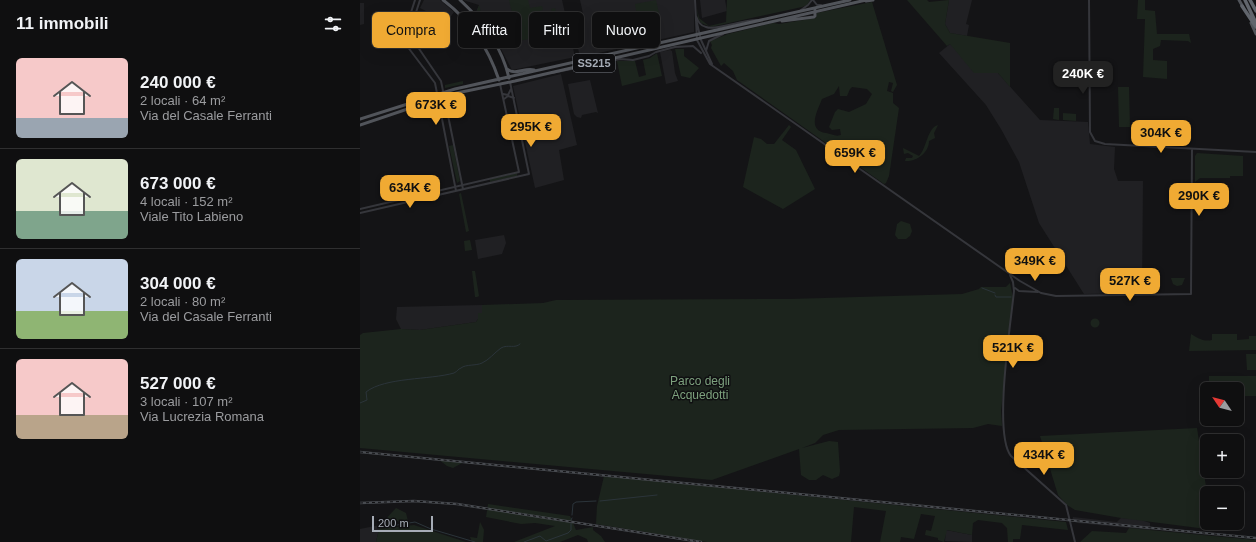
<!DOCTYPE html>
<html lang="it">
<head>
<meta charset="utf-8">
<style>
  :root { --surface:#0f0f10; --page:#181819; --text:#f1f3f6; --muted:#9b9c9f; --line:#2f2f30; --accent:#f0aa33 }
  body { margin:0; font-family:Arial,sans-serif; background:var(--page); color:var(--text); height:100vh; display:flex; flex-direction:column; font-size:15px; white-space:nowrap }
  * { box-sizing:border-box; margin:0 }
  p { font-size:13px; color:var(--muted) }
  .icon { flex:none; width:22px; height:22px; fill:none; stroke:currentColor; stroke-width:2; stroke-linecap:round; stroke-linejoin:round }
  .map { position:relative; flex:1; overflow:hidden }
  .drawer { display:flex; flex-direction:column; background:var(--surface); width:360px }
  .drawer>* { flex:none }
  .guide { position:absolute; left:12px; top:12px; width:380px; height:36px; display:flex; gap:8px }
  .needle { width:26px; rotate:305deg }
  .fabs { position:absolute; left:840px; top:382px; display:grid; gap:8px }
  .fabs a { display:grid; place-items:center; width:44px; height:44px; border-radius:6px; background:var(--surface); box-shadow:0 4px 16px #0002,0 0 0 1px var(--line); font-size:20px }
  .scale { position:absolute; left:12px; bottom:10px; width:61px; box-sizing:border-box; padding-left:4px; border:2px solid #a6acb6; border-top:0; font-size:11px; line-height:14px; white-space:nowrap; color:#a6acb6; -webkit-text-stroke:3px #0f0f11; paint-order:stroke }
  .price { position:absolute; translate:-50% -34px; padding:0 9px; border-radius:8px; background:var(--accent); color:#111; font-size:13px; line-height:26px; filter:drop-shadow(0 1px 2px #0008) }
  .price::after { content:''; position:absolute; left:50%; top:24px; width:12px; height:9px; margin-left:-6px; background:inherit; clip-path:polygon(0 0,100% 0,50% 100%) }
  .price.active { background:#222; color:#fff }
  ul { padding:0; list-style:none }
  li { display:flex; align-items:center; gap:12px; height:100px; padding:0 16px }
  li+li { border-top:1px solid var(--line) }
  li span { display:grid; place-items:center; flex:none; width:112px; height:80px; border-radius:6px; color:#555 }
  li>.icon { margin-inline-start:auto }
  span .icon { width:48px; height:48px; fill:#fffc; stroke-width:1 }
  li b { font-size:17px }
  h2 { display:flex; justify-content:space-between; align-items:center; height:48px; padding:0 16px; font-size:17px }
  .pill { padding:0 14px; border-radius:6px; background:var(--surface); box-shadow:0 4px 16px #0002,0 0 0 1px var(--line); font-size:14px; line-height:36px }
  .pill.active { background:var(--accent); color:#111 }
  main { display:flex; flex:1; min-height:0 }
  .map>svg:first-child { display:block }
</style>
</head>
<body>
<main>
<section class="drawer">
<h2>11 immobili<svg class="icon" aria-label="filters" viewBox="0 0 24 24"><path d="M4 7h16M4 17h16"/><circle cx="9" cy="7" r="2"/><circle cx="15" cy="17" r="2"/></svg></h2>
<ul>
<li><span style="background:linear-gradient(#f6c9c9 75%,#9aa5b1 0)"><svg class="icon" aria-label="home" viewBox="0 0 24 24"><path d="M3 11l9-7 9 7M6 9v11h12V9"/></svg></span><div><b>240 000 €</b><p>2 locali · 64 m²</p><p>Via del Casale Ferranti</p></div></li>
<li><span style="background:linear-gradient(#dfe7d0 65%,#7fa58c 0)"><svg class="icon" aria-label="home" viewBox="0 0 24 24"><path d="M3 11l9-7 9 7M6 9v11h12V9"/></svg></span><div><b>673 000 €</b><p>4 locali · 152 m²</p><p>Viale Tito Labieno</p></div></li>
<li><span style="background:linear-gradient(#c9d6e8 65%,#8fb573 0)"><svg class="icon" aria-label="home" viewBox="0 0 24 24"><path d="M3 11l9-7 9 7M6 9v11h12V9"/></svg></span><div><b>304 000 €</b><p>2 locali · 80 m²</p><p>Via del Casale Ferranti</p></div></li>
<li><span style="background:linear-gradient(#f6c9c9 70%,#b9a48a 0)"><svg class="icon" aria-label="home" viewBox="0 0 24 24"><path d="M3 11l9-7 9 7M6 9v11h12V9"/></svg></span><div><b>527 000 €</b><p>3 locali · 107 m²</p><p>Via Lucrezia Romana</p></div></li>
</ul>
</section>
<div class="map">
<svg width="896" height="542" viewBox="0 0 896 542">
  <rect width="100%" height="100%" fill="#141416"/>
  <path fill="#202023" d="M64 0H80L94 12 84 26 73 17 74 15 60 8Z
    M103 0H202L215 57 152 70 140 47 116 12 119 5Z
    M220 0H334V32L220 57 212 22 224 18Z
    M340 0H365L367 11 342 18Z
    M589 0H612L606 24 609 25 607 36 590 33 585 24Z
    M0 3H4V24L0 25Z
    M590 44 638 73 680 120 728 122 730 144 755 147 754 169 758 181H783L782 293 724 294 679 223 659 162 641 129 626 105 579 53Z
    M310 50 312 51 315 73 318 81 306 84 300 52Z
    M201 74 217 145 199 150 204 180 175 188 153 86Z
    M230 80 238 113 236 112 222 115 221 118 217 117 214 114 208 84Z
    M144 235 146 243 142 254 118 259 115 240Z
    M122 305V313L116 322 60 330 41 329 36 319 37 307Z
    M713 517 757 522 761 518 779 519 790 523V530L717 523 712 521Z
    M20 525 16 542H0V529Z
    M586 530 612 535V542L585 541Z"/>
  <path fill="#1c241d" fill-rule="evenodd" d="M149 0H168L170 8 182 6 183 10 175 12 180 34 184 33 182 28 187 27 188 31 192 32V34L159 41 157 33 159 32 155 12 152 13Z
    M296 0 300 18 278 22 275 4Z
    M367 0H450L447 5 442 7 351 27 341 23 338 18 337 8 339 18 349 26 366 22Z
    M547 0H567L569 2 589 0 585 24 590 33 650 43V87L638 73H614L590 44 587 46Z
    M778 0H785V10L795 11 797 34H829L831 43 828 41 801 40 800 46 793 49V60L807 61V79L783 77 785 19H777Z
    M512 2 537 85 533 92 531 91 533 83 529 82 527 91 533 93V103L539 108 529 176 526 183 524 184 377 80 373 71 364 63 361 66 351 48 352 45 350 41 368 34 413 23 419 24 456 18 457 13ZM479 86 480 96H487L490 89 492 87 507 89 512 94 506 104 489 112 478 109 475 112 469 127 472 130 480 129 481 135C475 137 472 134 466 133 446 130 458 110 462 99L474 94Z
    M119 5 123 19 137 40H139L140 47 116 13Z
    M195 8 200 27 195 28 191 9Z
    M38 35 39 43 21 46 20 39Z
    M315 49H324V56L339 68 330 78 321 76Z
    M297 53 302 76 262 86 257 61H275L279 77 286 75 283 60 290 58Z
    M103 81V84L85 88V85Z
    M758 87H769L770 127H759Z
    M694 108H699V120L693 119Z
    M703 113 716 114V121L703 120Z
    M429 125 431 127 422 140 436 150 455 189 423 209 383 187 394 137 401 139 407 144H414Z
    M578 125 574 133 575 138 569 141C569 153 556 162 545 161L546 158H552L553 156 548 153 544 154 543 148 559 156C567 148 567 128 578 125Z
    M93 145 100 181 97 183 89 146Z
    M837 153 883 156V176H870V178H840L835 182V156Z
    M157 173V176L130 182V179Z
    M101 193 109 231 106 232 99 194Z
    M541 221 550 224 552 231 550 236 546 239H538L535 235 537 224Z
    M110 240 112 250 105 251 104 241Z
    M112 271H115L119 296 117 297H115Z
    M811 278H825L822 285 817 286 813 284Z
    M650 283 653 298 641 411 642 426 628 424 613 428 479 430 463 435 455 443 442 448 469 441 478 442 480 471 479 476 472 479 463 475 456 480H449L441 475 439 449 352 480 0 448V335L3 333 41 329 60 330 116 322 118 319V313H122V305L183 303 196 300 429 299 602 294 619 289 621 287H646Z
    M730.5 323a4.5 4.5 0 1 1 9 0a4.5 4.5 0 1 1-9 0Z
    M831 334C838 338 843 342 852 340V334H877V340L889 339V336H896V350L829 351Z
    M886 354H896V370H887Z
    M849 376H896V396H877V389H849Z
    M837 428 847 493V523H852L854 530 761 518 715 510 707 505 698 495 680 436Z
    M78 459 104 462 93 468 87 466Z
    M244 476 706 522 708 530 662 525 660 539H653V542H648L647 528 642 523 618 520 613 523 612 535 587 530 584 542 578 540V538L565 535 566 530 571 531 575 516 561 514 554 539 541 537 540 542H520L526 511 494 507 491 542H347L236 524 237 506Z
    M128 504 210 516 216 530 233 527V530L241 536 245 542H228L227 539 218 535 200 542H154L195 526 175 523 161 524 126 517Z
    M36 508 46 513 48 521 40 522 34 520 30 525 37 527 54 525 106 542H16L20 525Z
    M120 522 124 530 123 542H112L110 537 117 538Z
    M769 528 896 540V542H720L732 531 766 533Z"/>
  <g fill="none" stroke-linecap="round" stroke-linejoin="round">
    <path stroke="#2b343a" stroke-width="1" d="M622 288 635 293
      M635 295 636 297H651
      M0 403 7 400 6 392C25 377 70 380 94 373 98 371 98 369 101 368 106 364 116 366 122 363 129 360 134 353 141 348 148 344 155 349 160 344
      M240 501 297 495
      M212 515 213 504 216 502 236 501
      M211 520 212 518
      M37 525 55 522 71 529 115 542
      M164 542 180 536 186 541 208 533 211 530V523"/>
    <path stroke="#35363b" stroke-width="2" d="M335 0 337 40 350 64 660 281 681 293 696 296 831 294 832 149
      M453 0 457 5H461
      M729 0 730 132 735 141 745 144 896 152
      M441 10 448 5 452 0
      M336 16C338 21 340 26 346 27 356 31 384 19 398 20
      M336 19 341 40 352 64
      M44 34 55 0
      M49 34 81 81 103 189
      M49 34 60 0
      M49 34H44L43 38 47 41 50 38
      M45 41 47 46 75 83 96 191
      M346 51 349 41 363 34
      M192 73 260 59 273 60 289 56 296 52 315 47 333 46 341 53
      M143 94 148 95 151 89
      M144 99 148 96 154 98
      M0 209 159 172 140 84
      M0 213 169 174 150 82
      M650 275 653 282 654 291C651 322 633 434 651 456L706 505 715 542
      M655 288 659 291 678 292"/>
    <path stroke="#51545a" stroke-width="3" d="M83 0C111 21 128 47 139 80
      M100 0C123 21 142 48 149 78
      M879 0 883 7
      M506 1 513 0
      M422 21 454 17 455 16V10
      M891 23 896 34
      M147 69C156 76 165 67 174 70
      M0 119 95 89 490 0
      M0 125 92 94 155 81 506 0"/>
    <path stroke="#61656c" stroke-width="3.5" d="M885 0 896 23
      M890 0 896 11
      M882 6 896 27"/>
    <defs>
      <path id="rail" d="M0 452 896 538
        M0 503 54 501 97 504 341 542"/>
    </defs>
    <use href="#rail" stroke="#484b50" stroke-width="2.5"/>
    <use href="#rail" stroke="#0f0f11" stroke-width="1" stroke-dasharray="3" stroke-linecap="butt"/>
  </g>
  <g text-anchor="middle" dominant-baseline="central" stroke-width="3" stroke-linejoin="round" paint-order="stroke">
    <rect fill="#0f0f11" stroke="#797d84" stroke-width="1" x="213" y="54" width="42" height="18" rx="3"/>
    <g font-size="11" font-weight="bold" fill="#a6acb6">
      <text x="234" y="63">SS215</text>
    </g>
    <g font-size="12" fill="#7da17e" stroke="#0f0f11">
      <text x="340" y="381">Parco degli<tspan x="340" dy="14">Acquedotti</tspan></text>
    </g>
  </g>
</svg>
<div class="fabs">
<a><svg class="needle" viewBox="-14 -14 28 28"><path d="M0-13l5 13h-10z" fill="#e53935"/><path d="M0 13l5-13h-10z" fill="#9b9c9f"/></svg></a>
<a>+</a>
<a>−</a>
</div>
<div class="scale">200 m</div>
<b class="price active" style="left:723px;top:95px">240K €</b>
<b class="price" style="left:76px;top:126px">673K €</b>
<b class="price" style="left:171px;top:148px">295K €</b>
<b class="price" style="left:801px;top:154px">304K €</b>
<b class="price" style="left:495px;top:174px">659K €</b>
<b class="price" style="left:50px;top:209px">634K €</b>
<b class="price" style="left:839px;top:217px">290K €</b>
<b class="price" style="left:675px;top:282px">349K €</b>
<b class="price" style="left:770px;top:302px">527K €</b>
<b class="price" style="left:653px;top:369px">521K €</b>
<b class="price" style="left:684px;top:476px">434K €</b>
<div class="guide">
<a class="pill active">Compra</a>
<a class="pill">Affitta</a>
<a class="pill">Filtri</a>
<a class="pill">Nuovo</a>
</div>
</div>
</main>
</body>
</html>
